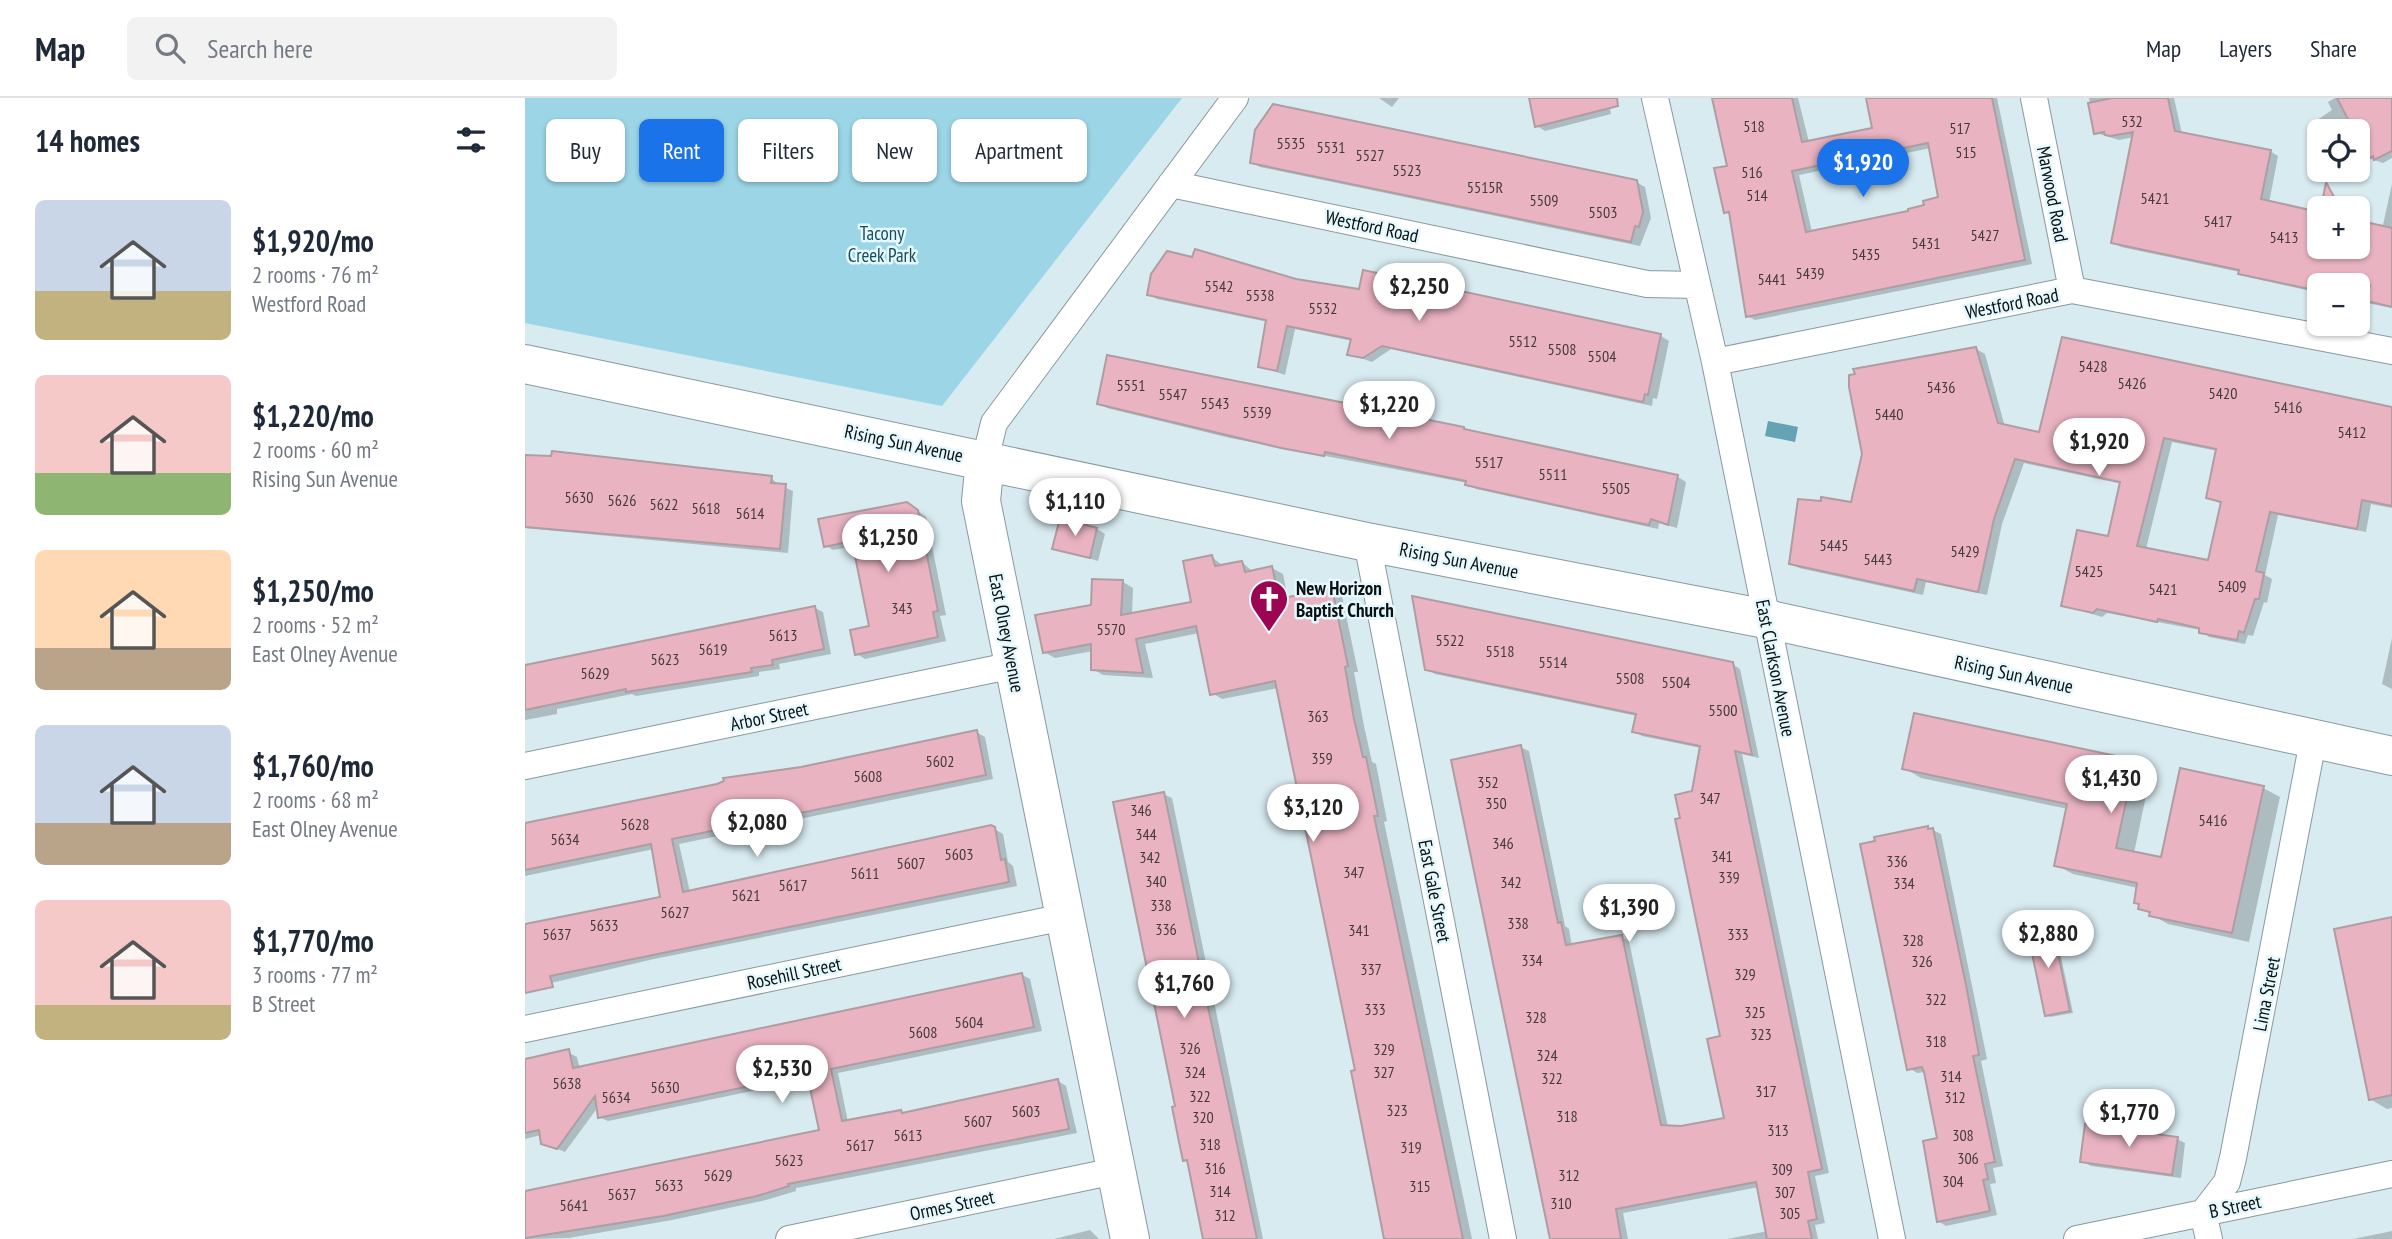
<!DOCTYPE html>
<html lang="en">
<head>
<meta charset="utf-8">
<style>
  :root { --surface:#fff; --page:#f2f2f3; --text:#1f2937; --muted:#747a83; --line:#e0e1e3; --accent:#1a73e8 }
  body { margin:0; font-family:"PT Sans Narrow",sans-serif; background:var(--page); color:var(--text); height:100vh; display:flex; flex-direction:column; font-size:26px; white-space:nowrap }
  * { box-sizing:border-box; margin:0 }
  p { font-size:23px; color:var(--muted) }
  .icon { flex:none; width:38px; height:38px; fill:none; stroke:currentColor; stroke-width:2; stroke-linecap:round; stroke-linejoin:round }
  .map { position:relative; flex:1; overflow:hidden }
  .drawer { display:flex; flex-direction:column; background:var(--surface); width:525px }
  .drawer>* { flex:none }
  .guide { position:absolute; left:21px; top:21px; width:665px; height:63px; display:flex; gap:14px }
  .controls { position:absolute; left:1782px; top:21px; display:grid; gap:14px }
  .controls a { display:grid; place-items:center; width:63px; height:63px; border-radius:10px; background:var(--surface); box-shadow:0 2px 5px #0004; font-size:35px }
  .price { position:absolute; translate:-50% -60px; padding:0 16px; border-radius:24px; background:#fff; color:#222; font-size:23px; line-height:46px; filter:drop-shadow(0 2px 4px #0008) }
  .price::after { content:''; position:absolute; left:50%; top:42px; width:21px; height:16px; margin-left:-10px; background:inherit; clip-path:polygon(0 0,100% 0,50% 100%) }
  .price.on { background:var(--accent); color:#fff }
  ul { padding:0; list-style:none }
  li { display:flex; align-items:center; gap:21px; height:175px; padding:0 35px }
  li span { display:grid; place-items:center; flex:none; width:196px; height:140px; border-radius:10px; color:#555 }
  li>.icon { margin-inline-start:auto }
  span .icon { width:84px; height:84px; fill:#fffc; stroke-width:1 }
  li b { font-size:30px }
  h2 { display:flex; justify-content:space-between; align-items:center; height:84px; padding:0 35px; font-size:30px }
  .tag { padding:0 24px; border-radius:10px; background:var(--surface); box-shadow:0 2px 5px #0004; font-size:24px; line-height:63px }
  .tag.on { background:var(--accent); color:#fff }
  header { display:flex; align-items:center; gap:42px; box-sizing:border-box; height:98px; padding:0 35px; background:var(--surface); border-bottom:2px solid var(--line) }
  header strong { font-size:33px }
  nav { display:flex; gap:38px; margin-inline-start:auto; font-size:24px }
  .search { width:490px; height:63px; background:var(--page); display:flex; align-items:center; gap:18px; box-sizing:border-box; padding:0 24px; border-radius:10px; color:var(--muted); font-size:26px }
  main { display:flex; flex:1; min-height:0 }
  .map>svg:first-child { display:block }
</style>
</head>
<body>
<header>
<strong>Map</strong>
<div class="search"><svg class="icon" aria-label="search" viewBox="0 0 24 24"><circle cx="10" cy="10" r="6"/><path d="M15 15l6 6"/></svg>Search here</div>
<nav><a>Map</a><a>Layers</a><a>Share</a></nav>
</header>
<main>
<section class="drawer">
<h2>14 homes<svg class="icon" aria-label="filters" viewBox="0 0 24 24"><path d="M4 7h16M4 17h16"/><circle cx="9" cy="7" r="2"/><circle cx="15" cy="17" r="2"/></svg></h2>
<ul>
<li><span style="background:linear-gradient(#c9d6e8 65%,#c2b280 0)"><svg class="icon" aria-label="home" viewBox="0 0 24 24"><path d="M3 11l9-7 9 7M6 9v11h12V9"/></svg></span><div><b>$1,920/mo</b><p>2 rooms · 76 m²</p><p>Westford Road</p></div></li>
<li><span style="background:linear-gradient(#f6c9c9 70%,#8fb573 0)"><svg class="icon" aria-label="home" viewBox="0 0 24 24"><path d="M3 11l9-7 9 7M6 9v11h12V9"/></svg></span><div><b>$1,220/mo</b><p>2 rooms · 60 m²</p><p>Rising Sun Avenue</p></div></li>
<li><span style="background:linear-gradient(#ffd9b3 70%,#b9a48a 0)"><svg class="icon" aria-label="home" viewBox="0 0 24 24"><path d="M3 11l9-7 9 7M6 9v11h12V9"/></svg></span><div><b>$1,250/mo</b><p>2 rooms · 52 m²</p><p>East Olney Avenue</p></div></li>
<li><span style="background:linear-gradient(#c9d6e8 70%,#b9a48a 0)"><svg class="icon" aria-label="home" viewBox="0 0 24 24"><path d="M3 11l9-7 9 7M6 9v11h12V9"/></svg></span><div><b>$1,760/mo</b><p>2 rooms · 68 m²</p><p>East Olney Avenue</p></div></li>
<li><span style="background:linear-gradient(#f6c9c9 75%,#c2b280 0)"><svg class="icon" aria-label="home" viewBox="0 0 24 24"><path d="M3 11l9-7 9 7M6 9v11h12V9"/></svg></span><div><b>$1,770/mo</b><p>3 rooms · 77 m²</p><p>B Street</p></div></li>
</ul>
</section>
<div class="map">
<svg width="1867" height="1141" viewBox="0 0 1867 1141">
  <rect width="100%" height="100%" fill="#d8ebf1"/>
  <path fill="#9bd5e6" d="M0 0H657L417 308 0 225Z"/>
  <path fill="#65a2b3" d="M1243 323 1273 329 1270 344 1240 338Z"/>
  <path fill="#0003" fill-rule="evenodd" d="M854 0H874L867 9Z
    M1006 0H1083L1086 16 1020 33 1012 28Z
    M1190 0H1273L1284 44 1349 31 1343 0H1472L1507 166 1230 222 1222 218 1206 117 1201 114 1204 69ZM1406 50 1415 100 1385 115 1287 134 1274 77Z
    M1564 0H1649L1657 36 1745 53 1753 58 1744 105 1786 114 1801 104 1818 110H1794V149H1832V123L1858 127 1867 86V210L1832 203V187H1794V195L1723 179 1715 174 1596 149 1588 144 1609 39 1594 42 1571 35Z
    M1810 0H1867V60L1858 65 1843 60 1832 65V33H1798L1792 22 1807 12 1803 4Z
    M727 64 1111 84 1120 89 1126 120 1115 148 735 69Z
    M839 174 1136 238 1144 243 1132 301 1128 300 1127 308 866 251 847 264 824 256 827 243 770 231 760 277 735 268 743 224 632 201 624 196 771 183 835 193Z
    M1451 251 1460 256 1480 329 1515 336 1867 322V410L1846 406 1841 434 1753 417 1740 477 1747 481 1742 505 1739 504 1728 538 1723 537 1720 546 1684 539 1676 532 1582 515 1577 519 1538 507 1585 440 1597 386 1499 365 1477 426 1462 497 1401 484 1398 497 1274 470 1266 465 1328 406ZM1647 344 1693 353 1683 399 1697 406 1685 464 1621 451Z
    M574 305 939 331 946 335 1153 379 1161 384 1152 430 1134 425 1133 431 951 391 943 385 705 340 582 310Z
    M0 359 246 380 254 387 268 393 263 455 0 430Z
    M390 411 401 419 421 517 415 518 421 543 340 561 332 556 346 529 330 448 308 452 300 447Z
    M572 431 580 436 573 463 529 450Z
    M687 459 698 468 717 464 728 474 747 470 758 476 763 501 806 492 817 498 833 574H829L839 628 847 664 851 666 862 723 859 724 947 1141H863L753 590 697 601 687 595 674 535 620 546 628 580 578 577 568 571V553L530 560 519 554 598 484 608 490 607 517 668 506Z
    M290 510 298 514 306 556 254 566 255 571 234 574V578L111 598 107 596 32 611V616L0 622V569Z
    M1867 540V591L1857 586Z
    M1207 566 1215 571 1234 660 1217 656 1304 1075 1290 1078 1300 1125 1290 1127 1293 1141H1202L1243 1133 1234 1089 1098 1115 1103 1141H1026L995 649 1004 653 1040 828 1044 831 1047 848 1096 839 1104 843 1143 1029 1156 1030 1201 1021 1197 939 1157 721 1168 695 1176 650 1117 638 1109 633 1112 618 910 576 902 571Z
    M451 634 460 639 468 681 154 746 165 794 466 729 478 736 483 764 488 768 492 788 129 861 0 891V829L137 801 129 751 0 778V727Z
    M1609 664 1626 674 1609 755 1638 761 1738 690 1755 699 1724 844 1643 826 1615 810 1613 790 1548 776 1531 767 1543 711 1396 680 1379 670Z
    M638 696 647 700 738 1141H680L665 1065 659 1062 653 1010Z
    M1403 730 1416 736 1462 961 1456 963 1478 1068 1468 1070 1471 1085 1465 1086 1472 1117 1421 1128 1413 1123 1414 1041 1400 974 1392 975 1384 970Z
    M1867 819V1010L1862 1011 1845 1001Z
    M1526 829 1530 831 1548 915 1525 919 1522 917Z
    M497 877 505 881 517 933 313 975 323 1024 376 1014 380 1016 533 983 541 988 552 1035 271 1090V1093L241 1102 147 1122 44 1140 0 1141V1095L296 1033 285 981 83 1023 74 1019 73 1009 40 1054 18 1045 16 1037 0 1041V963L44 955 52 959 55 971Z
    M1652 1041 1660 1045 1656 1080 1566 1068 1557 1063Z
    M565 1132 574 1141H529Z
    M1867 1133V1141H1828Z"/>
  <path fill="#eab3c2" stroke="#ae9da1" stroke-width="2" fill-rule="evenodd" d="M1004 0H1092L1093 8 1010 29Z
    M1187 0H1267L1277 44 1347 30 1341 0H1467L1500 162 1221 219 1204 114 1199 115 1189 70 1202 68ZM1403 45 1413 99 1398 103 1399 107 1383 111V113L1281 134 1267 73Z
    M1587 0H1643L1650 33 1746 52 1736 101 1794 114V149H1832V122L1867 130V209L1842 203 1845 187H1794V193L1713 176 1714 172 1586 145 1608 34 1585 38 1580 37 1579 34 1569 36 1563 5Z
    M1812 0H1867V53L1849 62 1848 58 1843 61 1832 40V33H1829Z
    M748 6 1112 82 1118 114 1114 129 1110 128 1106 144 725 65 730 32Z
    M1801 84 1815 110H1796Z
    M670 151 771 181 834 191 838 172 1136 236 1123 297 1120 296 1118 304 857 248 838 260 822 257 826 241 762 228 752 273 733 269 741 222 622 197 626 176 642 153 667 159Z
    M1537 239 1867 309V408L1837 402 1832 431 1745 414 1731 473 1739 475 1734 501H1730L1719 535 1714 533 1712 542 1674 535V530L1633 521 1632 524 1572 511 1568 515 1536 508 1552 432 1583 438 1595 384 1490 361 1469 421 1453 494 1392 481 1389 493 1264 466 1273 401 1296 403V399L1326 404 1337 356 1324 289V277L1330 276 1328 271 1451 249 1473 325 1514 334ZM1639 340 1691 351 1681 400 1696 404 1683 462 1612 448Z
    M582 257 939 329V331L1153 377 1143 427 1126 421 1124 427 1090 420 940 387 941 383 800 354 799 358 756 350 572 306Z
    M27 353 247 378 246 385 261 386 255 451 0 429V357L26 358Z
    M382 404 393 412 413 513 408 514 413 539 330 557 325 532 344 528 327 443 299 449 293 421Z
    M535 420 572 430 565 460 527 451Z
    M687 457 690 468 717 463 720 474 747 468 754 501 807 490 823 568 820 569 829 621 838 659H841L853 718H849L938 1141H859L826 973 830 972 825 948 750 583 685 597 671 528 611 541 618 575 566 572V546L518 555 510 517 566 507 567 481 598 482 596 517 666 504 658 463Z
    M887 498 1208 564 1227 657 1210 653 1297 1071 1283 1074 1292 1121 1283 1123 1287 1141H1242L1231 1084 1091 1111 1096 1141H1025L926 662 996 647 1033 825 1036 824 1041 847 1097 837 1136 1027 1156 1028 1199 1020 1182 941 1195 938 1150 721 1155 720 1150 697 1167 693 1175 648 1107 634 1111 616 900 572Z
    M290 508 299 551 247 562 248 567 226 570 227 574 101 594V591L0 612V567Z
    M1389 615 1610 662 1591 750 1636 759 1655 670 1739 688 1707 835 1624 818 1625 814 1613 811 1614 806 1609 805 1612 785 1529 768 1542 706 1377 671Z
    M452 632 461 677 147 741 158 794 466 727 470 729 476 762 480 761 484 784 25 878 28 889 0 895V826L135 799 126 746 0 772V725L192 686 199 683 198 680 276 669Z
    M639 694 683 909 732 1141H678L662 1062 658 1063 654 1044 647 1009 650 1008 588 704Z
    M1403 728V731L1408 730 1441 887 1454 957 1448 958 1470 1064 1460 1066 1463 1081 1458 1082 1465 1113 1412 1124 1398 1043 1412 1040 1399 974 1397 969 1382 972 1335 746 1350 743 1349 739Z
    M1867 819V997L1844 1002 1809 831Z
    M1527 827 1545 913 1520 918 1502 831Z
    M497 875 509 929 306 971 317 1023 376 1012 377 1015 533 981 544 1031 263 1086 264 1088 232 1098 138 1118 0 1140V1093L294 1032 282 976 73 1020 70 998 32 1051 16 1046 14 1032 0 1035V961L44 951 48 970Z
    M1560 1026 1653 1039 1647 1077 1555 1064Z"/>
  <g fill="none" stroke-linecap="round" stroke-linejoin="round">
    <defs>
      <path id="street" d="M1130 0 1190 264 1367 1141
        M1509 0 1547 192
        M646 86 1122 186 1172 187
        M1190 264 1547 192 1867 253
        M460 362 469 325 710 0
        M842 444 978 1141
        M0 668 489 567
        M0 931 539 819
        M264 1141 590 1073
        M1552 1141 1867 1076
        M1684 1141 1678 1115 1702 1084 1708 1060 1788 643"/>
      <path id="secondary" d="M0 266 842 444 1241 521 1867 658
        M460 362 456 403 605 1141"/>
    </defs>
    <use href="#street" stroke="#87999e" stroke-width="28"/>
    <use href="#secondary" stroke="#87999e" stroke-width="40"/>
    <use href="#street" stroke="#fff" stroke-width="26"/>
    <use href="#secondary" stroke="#fff" stroke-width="38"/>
  </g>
  <defs>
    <symbol id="church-pin" viewBox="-11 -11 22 30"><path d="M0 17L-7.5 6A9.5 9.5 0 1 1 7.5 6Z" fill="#9c0551" stroke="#e5f8fe"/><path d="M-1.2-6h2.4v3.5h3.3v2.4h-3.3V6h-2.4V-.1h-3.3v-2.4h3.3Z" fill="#fff"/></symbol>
  </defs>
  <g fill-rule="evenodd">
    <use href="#church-pin" x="722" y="479" width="44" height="60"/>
  </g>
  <g text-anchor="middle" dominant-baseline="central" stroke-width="5" stroke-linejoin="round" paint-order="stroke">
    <g font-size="16" fill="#433a3f">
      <text x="1607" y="23">532</text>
      <text x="1229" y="28">518</text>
      <text x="1435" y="30">517</text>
      <text x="766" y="45">5535</text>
      <text x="806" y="49">5531</text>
      <text x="1441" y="54">515</text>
      <text x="845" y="57">5527</text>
      <text x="882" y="72">5523</text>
      <text x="1227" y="74">516</text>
      <text x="960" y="89">5515R</text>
      <text x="1232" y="97">514</text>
      <text x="1630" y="100">5421</text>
      <text x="1019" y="102">5509</text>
      <text x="1078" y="114">5503</text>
      <text x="1693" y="123">5417</text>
      <text x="1460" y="137">5427</text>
      <text x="1759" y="139">5413</text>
      <text x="1401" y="145">5431</text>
      <text x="1341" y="156">5435</text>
      <text x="1285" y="175">5439</text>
      <text x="1247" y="181">5441</text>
      <text x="694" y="188">5542</text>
      <text x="735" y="197">5538</text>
      <text x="798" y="210">5532</text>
      <text x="998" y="243">5512</text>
      <text x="1037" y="251">5508</text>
      <text x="1077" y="258">5504</text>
      <text x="1568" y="268">5428</text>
      <text x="1607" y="285">5426</text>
      <text x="606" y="287">5551</text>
      <text x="1416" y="289">5436</text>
      <text x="1698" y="295">5420</text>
      <text x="648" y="296">5547</text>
      <text x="690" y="305">5543</text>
      <text x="1763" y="309">5416</text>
      <text x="732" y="314">5539</text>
      <text x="1364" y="316">5440</text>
      <text x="1827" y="334">5412</text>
      <text x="964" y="364">5517</text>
      <text x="1028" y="376">5511</text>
      <text x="1091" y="390">5505</text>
      <text x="54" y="399">5630</text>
      <text x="97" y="402">5626</text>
      <text x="139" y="406">5622</text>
      <text x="181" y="410">5618</text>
      <text x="225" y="415">5614</text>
      <text x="1309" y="447">5445</text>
      <text x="1440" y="453">5429</text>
      <text x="1353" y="461">5443</text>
      <text x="1564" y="473">5425</text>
      <text x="1707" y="488">5409</text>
      <text x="1638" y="491">5421</text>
      <text x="377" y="510">343</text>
      <text x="586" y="531">5570</text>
      <text x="258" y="537">5613</text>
      <text x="925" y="542">5522</text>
      <text x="188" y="551">5619</text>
      <text x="975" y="553">5518</text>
      <text x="140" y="561">5623</text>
      <text x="1028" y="564">5514</text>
      <text x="70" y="575">5629</text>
      <text x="1105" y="580">5508</text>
      <text x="1151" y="584">5504</text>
      <text x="1198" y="612">5500</text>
      <text x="793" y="618">363</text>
      <text x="797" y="660">359</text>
      <text x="415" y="663">5602</text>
      <text x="343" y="678">5608</text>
      <text x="963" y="684">352</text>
      <text x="1185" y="700">347</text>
      <text x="971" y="705">350</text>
      <text x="616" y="712">346</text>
      <text x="1688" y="722">5416</text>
      <text x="110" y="726">5628</text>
      <text x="621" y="736">344</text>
      <text x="40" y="741">5634</text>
      <text x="978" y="745">346</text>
      <text x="434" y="756">5603</text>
      <text x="1197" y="758">341</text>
      <text x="625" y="759">342</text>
      <text x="1372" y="763">336</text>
      <text x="386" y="765">5607</text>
      <text x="829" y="774">347</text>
      <text x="340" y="775">5611</text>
      <text x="1204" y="779">339</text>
      <text x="631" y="783">340</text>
      <text x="986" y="784">342</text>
      <text x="1379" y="785">334</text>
      <text x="268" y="787">5617</text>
      <text x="221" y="797">5621</text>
      <text x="636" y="807">338</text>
      <text x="150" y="814">5627</text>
      <text x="993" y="825">338</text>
      <text x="79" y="827">5633</text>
      <text x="641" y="831">336</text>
      <text x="834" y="832">341</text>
      <text x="32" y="836">5637</text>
      <text x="1213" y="836">333</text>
      <text x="1388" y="842">328</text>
      <text x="1007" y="862">334</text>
      <text x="1397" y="863">326</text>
      <text x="846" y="871">337</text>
      <text x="1220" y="876">329</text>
      <text x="1411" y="901">322</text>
      <text x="850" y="911">333</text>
      <text x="1230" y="914">325</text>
      <text x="1011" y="919">328</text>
      <text x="444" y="924">5604</text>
      <text x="398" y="934">5608</text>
      <text x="1236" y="936">323</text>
      <text x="1411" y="943">318</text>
      <text x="665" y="950">326</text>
      <text x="859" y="951">329</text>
      <text x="1022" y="957">324</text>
      <text x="670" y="974">324</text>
      <text x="859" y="974">327</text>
      <text x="1426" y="978">314</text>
      <text x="1027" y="980">322</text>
      <text x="42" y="985">5638</text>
      <text x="140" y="989">5630</text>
      <text x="1241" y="993">317</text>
      <text x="675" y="998">322</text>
      <text x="91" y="999">5634</text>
      <text x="1430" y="999">312</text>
      <text x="872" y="1012">323</text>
      <text x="501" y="1013">5603</text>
      <text x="1042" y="1018">318</text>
      <text x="678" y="1019">320</text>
      <text x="453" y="1023">5607</text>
      <text x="1253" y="1032">313</text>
      <text x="383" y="1037">5613</text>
      <text x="1438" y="1037">308</text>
      <text x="685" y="1046">318</text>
      <text x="335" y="1047">5617</text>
      <text x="886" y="1049">319</text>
      <text x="1443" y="1060">306</text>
      <text x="264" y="1062">5623</text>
      <text x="690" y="1070">316</text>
      <text x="1257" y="1071">309</text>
      <text x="193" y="1077">5629</text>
      <text x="1044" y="1077">312</text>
      <text x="1428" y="1083">304</text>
      <text x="144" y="1087">5633</text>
      <text x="895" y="1088">315</text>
      <text x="695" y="1093">314</text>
      <text x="1260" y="1094">307</text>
      <text x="97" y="1096">5637</text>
      <text x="1036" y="1105">310</text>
      <text x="49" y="1107">5641</text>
      <text x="1265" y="1115">305</text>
      <text x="700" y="1117">312</text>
    </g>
    <g font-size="19" fill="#0b1113" stroke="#e5f8fe">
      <text transform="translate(1528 96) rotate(79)">Marwood Road</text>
      <text transform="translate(847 128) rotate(12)">Westford Road</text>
      <text transform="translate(1487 205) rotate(-11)">Westford Road</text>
      <text transform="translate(379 345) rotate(12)">Rising Sun Avenue</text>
      <text transform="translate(934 462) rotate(11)">Rising Sun Avenue</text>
      <text transform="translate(482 535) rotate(79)">East Olney Avenue</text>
      <text transform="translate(1251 570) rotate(79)">East Clarkson Avenue</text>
      <text transform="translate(1489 576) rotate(12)">Rising Sun Avenue</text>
      <text transform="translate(244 618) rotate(-12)">Arbor Street</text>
      <text transform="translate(910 793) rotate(79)">East Gale Street</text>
      <text transform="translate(269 875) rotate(-12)">Rosehill Street</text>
      <text transform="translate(1741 896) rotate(-79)">Lima Street</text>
      <text transform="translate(427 1107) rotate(-12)">Ormes Street</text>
      <text transform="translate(1710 1108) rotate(-12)">B Street</text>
    </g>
    <g font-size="19" fill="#174c59" stroke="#e5f8fe">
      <text x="357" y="135">Tacony<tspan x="357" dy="22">Creek Park</tspan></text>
    </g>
    <g font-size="19" font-weight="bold" fill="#0b1113" stroke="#e5f8fe" text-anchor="start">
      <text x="771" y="490">New Horizon<tspan x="771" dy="22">Baptist Church</tspan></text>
    </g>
  </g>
</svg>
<div class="controls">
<a><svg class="icon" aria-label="locate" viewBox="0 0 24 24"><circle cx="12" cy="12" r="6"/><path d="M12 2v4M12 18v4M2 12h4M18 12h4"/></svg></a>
<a>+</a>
<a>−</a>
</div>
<b class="price on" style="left:1338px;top:101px">$1,920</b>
<b class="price" style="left:894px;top:225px">$2,250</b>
<b class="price" style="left:864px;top:343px">$1,220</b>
<b class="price" style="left:1574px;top:380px">$1,920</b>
<b class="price" style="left:550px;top:440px">$1,110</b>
<b class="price" style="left:363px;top:476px">$1,250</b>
<b class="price" style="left:1586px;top:717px">$1,430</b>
<b class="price" style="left:788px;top:746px">$3,120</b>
<b class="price" style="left:232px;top:761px">$2,080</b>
<b class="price" style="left:1104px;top:846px">$1,390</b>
<b class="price" style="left:1523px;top:872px">$2,880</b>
<b class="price" style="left:659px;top:922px">$1,760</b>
<b class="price" style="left:257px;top:1007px">$2,530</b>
<b class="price" style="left:1604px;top:1051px">$1,770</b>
<div class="guide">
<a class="tag">Buy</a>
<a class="tag on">Rent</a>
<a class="tag">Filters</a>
<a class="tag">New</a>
<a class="tag">Apartment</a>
</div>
</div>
</main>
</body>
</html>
